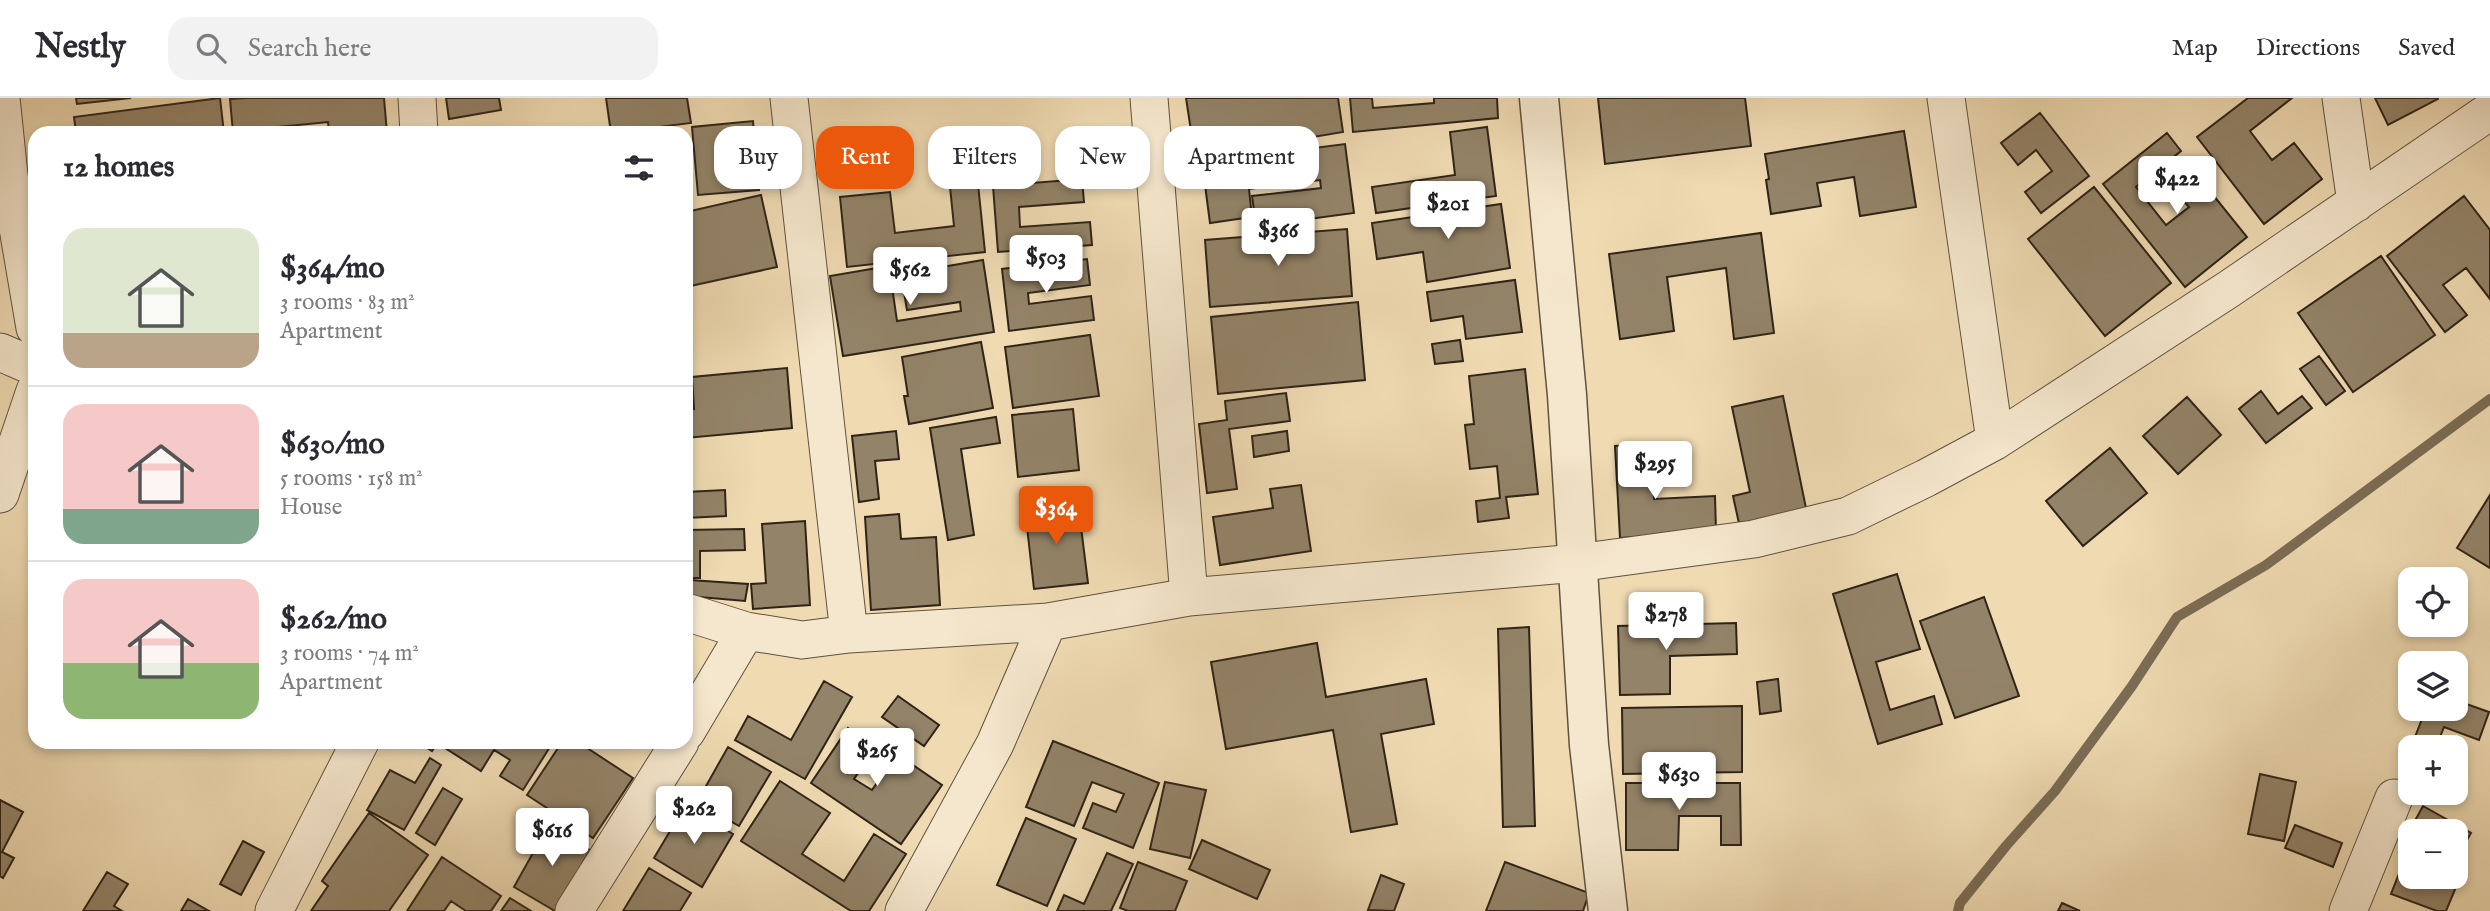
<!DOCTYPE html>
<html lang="en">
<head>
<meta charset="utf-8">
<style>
  :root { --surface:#fff; --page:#f2f2f3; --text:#2b2b33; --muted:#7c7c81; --line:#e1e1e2; --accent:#ea580c }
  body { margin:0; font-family:"IM FELL English",serif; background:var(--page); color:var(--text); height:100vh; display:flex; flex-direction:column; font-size:26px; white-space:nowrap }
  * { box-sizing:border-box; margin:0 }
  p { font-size:23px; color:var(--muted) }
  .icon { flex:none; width:38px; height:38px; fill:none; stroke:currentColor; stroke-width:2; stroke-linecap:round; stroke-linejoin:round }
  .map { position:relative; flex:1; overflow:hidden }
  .panel { position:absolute; left:28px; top:28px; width:665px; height:623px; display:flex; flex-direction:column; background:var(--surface); border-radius:21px; box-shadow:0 4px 10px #0003 }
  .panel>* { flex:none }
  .top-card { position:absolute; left:714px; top:28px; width:665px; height:63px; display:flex; gap:14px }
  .buttons { position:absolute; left:2398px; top:469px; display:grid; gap:14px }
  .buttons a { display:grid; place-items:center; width:70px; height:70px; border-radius:14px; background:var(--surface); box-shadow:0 4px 10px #0003; font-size:35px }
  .price { position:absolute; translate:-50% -60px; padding:0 16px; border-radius:7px; background:#fff; color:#222; font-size:23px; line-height:46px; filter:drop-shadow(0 2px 4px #0008) }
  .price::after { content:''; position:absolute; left:50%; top:42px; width:21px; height:16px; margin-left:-10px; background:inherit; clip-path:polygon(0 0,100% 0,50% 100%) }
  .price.current { background:var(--accent); color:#fff }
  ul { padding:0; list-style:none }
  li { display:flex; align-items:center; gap:21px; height:175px; padding:0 35px }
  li+li { border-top:2px solid var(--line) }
  li span { display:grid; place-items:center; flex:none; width:196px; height:140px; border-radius:21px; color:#555 }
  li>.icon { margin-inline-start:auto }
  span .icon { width:84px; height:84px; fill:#fffc; stroke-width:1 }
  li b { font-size:30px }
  h2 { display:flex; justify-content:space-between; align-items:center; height:84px; padding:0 35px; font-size:30px }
  .tag { padding:0 24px; border-radius:21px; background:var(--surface); box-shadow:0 4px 10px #0003; font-size:24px; line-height:63px }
  .tag.current { background:var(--accent); color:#fff }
  header { display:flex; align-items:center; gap:42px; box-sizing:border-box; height:98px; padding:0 35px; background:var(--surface); border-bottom:2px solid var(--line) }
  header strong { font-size:33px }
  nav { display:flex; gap:38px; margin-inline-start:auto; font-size:24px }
  .search { width:490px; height:63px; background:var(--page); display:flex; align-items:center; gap:18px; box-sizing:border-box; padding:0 24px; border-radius:21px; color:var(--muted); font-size:26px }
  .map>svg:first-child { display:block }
</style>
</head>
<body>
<header>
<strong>Nestly</strong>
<div class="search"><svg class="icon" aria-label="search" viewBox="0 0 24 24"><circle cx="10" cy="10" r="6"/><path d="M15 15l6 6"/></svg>Search here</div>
<nav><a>Map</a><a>Directions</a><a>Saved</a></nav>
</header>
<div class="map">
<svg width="2490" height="813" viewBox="0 0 2490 813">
  <rect width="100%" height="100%" fill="#efdab2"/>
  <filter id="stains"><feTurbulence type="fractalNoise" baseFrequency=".00286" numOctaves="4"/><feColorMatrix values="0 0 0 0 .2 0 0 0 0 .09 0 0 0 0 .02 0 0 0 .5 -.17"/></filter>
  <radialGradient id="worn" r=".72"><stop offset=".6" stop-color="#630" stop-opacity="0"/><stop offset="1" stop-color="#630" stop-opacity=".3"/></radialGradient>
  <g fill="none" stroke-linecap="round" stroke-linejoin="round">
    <path stroke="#7b6c54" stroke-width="10" d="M1958 813 1960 805 2006 748 2055 693 2132 588 2177 519 2266 467 2490 301"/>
  </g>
  <path fill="#938368" stroke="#2f2417" stroke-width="2" d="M76 0H131L77 6Z
    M220 0 224 35H76L74 19Z
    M247 0H384L387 35H329L328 24 258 31V35H233L230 1Z
    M446 0H499L501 12 449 21Z
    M606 0H687L691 25 611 35Z
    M1186 0H1338L1343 34 1195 59Z
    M1350 0H1372L1373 10 1434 5V0H1497L1498 20 1353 34Z
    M1598 0H1745L1751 48 1605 66Z
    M2248 0H2292L2250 33 2272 62 2294 45 2322 81 2264 126 2197 39Z
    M2375 0H2438V1L2388 27Z
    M2040 15 2089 78 2041 115 2025 94 2052 73 2036 52 2018 67 2001 45Z
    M753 23 759 92 698 97 692 29Z
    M1487 29 1496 98 1376 115 1372 89 1455 77 1450 34Z
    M1904 33 1916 109 1860 118 1854 79 1817 85 1821 108 1771 116 1766 82 1769 81 1765 56Z
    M2167 35 2181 53 2136 89 2166 127 2189 109 2176 94 2197 77 2247 139 2185 189 2103 86Z
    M1345 46 1354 115 1256 128 1252 98 1321 90 1320 82 1249 91 1252 119 1210 125 1202 64Z
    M1082 81 1084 104 1019 109 1020 129 1090 124 1092 147 998 154 993 88Z
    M978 86 985 154 847 169 840 99 890 94 895 135 954 128 950 89Z
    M2094 89 2171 185 2105 238 2028 141Z
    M761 97 777 169 686 189V114Z
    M2464 98 2490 132V201L2466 170 2443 187 2467 217 2445 234 2387 158Z
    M1501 106 1510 170 1427 184 1423 154 1377 161 1372 125Z
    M1347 131 1352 198 1210 209 1205 142Z
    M1761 135 1774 235 1734 241 1726 170 1667 179 1674 233 1620 241 1609 156Z
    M2381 158 2435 237 2353 294 2298 215Z
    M1087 161 1090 187 1028 195 1029 206 1091 198 1094 222 1009 233 1002 171Z
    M983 162 994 234 843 258 830 178 889 168 897 223 961 213 960 204 907 212 901 176Z
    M1515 182 1522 234 1466 241 1463 218 1431 223 1427 194Z
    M1358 204 1365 282 1218 296 1211 219Z
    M1090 237 1099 298 1013 310 1005 249Z
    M1460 242 1463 263 1435 266 1432 246Z
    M981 244 993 310 909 326 904 298H908L902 259Z
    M2319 258 2345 293 2326 307 2300 271Z
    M787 270 792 330 686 340V312L694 311 692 279Z
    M1525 271 1538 396 1506 399 1509 420 1478 424 1476 403 1500 400 1497 368 1470 371 1465 327 1474 326 1469 278Z
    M2261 293 2278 316 2302 298 2312 310 2266 345 2239 311Z
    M1286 295 1290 323 1229 331 1237 391 1207 395 1199 326 1227 322 1225 303Z
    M1783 298 1807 415 1740 430 1733 398 1750 394 1732 309Z
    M2187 299 2221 337 2178 376 2143 338Z
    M1073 311 1079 372 1018 379 1012 317Z
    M996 319 1000 345 961 351 974 437 948 442 930 330Z
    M896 333 899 361 875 363 879 401 859 404 852 338Z
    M1287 333 1289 353 1254 359 1252 338Z
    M1651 346 1654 401 1715 398 1716 434 1620 440 1615 348Z
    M2110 350 2147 395 2083 448 2046 403Z
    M1301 387 1311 453 1220 467 1213 419 1273 410 1270 391Z
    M725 392 726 418 686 420V394Z
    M2490 397V470L2457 450Z
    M1078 405 1088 485 1034 491 1025 411Z
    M899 416 901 441 936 439 940 507 871 512 865 419Z
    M805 423 810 507 753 511 751 486 766 485 762 426Z
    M744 431 745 452 700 453V480H686V432Z
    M1897 476 1920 551 1876 564 1890 612 1934 598 1942 626 1878 646 1833 496Z
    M690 482 748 486 745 503 688 498Z
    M1984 499 2019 598 1955 620 1920 523Z
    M1736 525 1737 556 1670 558V596L1620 597 1618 528Z
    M1529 529 1535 728 1503 729 1498 531Z
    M1317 545 1326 599 1426 581 1434 626 1381 636 1397 726 1351 734 1333 632 1226 651 1211 564Z
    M1778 581 1781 613 1760 616 1757 584Z
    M824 583 852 599 805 681 735 642 748 618 791 642Z
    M898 598 939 627 924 648 882 619Z
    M2455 602 2489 614 2479 642 2444 629 2436 649H2411L2426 611H2455Z
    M1742 608V674L1623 676 1622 610Z
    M848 630 876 649 854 681 872 692 897 656 942 687 901 746 811 685Z
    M1053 643 1159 685 1133 750 1083 730 1093 705 1116 714 1124 696 1092 684 1074 728 1026 709Z
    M418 644H553L523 692 500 678 510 662 494 652 481 673 437 645 432 653Z
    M562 644H578L633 680 593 740 527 697Z
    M728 649 771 674 739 728 697 704Z
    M2410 653V687L2399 683Z
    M430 660 441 667 404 732 367 712 390 672 415 685Z
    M2455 670 2465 674 2455 703 2431 695H2455Z
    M2260 676 2296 684 2284 743 2248 736Z
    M780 683 830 715 802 756 844 783 874 736 906 756 869 813H851L741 743Z
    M1165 684 1206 692 1190 760 1150 751Z
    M1626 685H1740L1741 747H1721V718H1679L1678 752H1626Z
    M443 690 462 701 435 747 416 735Z
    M0 702 23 714 2 754 14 760 3 780 0 778Z
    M685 708 733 736 702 789 654 760Z
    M2423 708 2471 735 2455 763V733H2410V753L2401 748Z
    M369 715 428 757 389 813H311L328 788 322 783Z
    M1026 720 1076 741 1047 808 997 787Z
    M2295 727 2342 745 2333 769 2285 750Z
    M548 728 590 752 555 813 514 789Z
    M1202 742 1270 772 1257 801 1189 771Z
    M243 743 264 754 241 797 220 786Z
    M1107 755 1133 766 1111 813H1057L1064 797 1084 806Z
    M442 759 501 798 491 813H466L451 803 444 813H407Z
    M1138 764 1187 783 1175 813H1128L1120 810Z
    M1505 764 1589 795 1583 813H1486Z
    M2402 768 2410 771V779H2429L2456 789 2446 813H2437L2391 796Z
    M649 770 691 795 680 813H623Z
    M107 774 128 786 114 808 122 813H83Z
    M1381 777 1404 786 1394 813 1368 812Z
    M510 800 531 813H501Z
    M188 801 209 813H181Z
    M2062 805 2080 813H2058Z"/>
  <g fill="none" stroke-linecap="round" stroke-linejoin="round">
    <defs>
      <path id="minor" d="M1 0 9 77 35 230
        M417 0 419 35
        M789 0 849 536
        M1149 0 1189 499
        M1946 0 1995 343
        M2341 0 2356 105
        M0 254 35 269
        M0 396 35 293
        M686 514 746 533 802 542 849 536 1048 524 1189 499 1577 465 1754 441 1848 418 1926 380 1995 343 2229 191 2490 13
        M686 634 746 533
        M274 813 360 644
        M574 813 680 644
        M904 813 995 646 1048 524
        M2348 813 2394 700"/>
      <path id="tertiary" d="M1539 0 1567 297 1589 647 1608 813"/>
    </defs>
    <use href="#minor" stroke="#5f523e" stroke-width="39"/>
    <use href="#tertiary" stroke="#5f523e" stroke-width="41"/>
    <use href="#minor" stroke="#f5e7cd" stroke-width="37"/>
    <use href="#tertiary" stroke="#f5e7cd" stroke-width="38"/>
  </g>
  <rect width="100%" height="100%" filter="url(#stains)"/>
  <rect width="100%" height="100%" fill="url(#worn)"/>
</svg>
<div class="buttons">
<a><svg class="icon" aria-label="locate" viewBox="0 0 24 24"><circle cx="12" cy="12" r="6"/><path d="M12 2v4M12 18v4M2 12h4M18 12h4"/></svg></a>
<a><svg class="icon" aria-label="layers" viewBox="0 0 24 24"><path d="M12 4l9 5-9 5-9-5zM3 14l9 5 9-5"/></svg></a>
<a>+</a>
<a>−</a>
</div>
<b class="price" style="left:2177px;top:118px">$422</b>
<b class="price" style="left:1448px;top:143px">$201</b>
<b class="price" style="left:1278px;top:170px">$366</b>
<b class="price" style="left:1046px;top:197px">$503</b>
<b class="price" style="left:910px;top:209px">$562</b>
<b class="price" style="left:1655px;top:403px">$295</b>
<b class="price current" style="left:1056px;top:448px">$364</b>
<b class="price" style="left:1666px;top:554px">$278</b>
<b class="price" style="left:877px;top:690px">$265</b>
<b class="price" style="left:1679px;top:714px">$630</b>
<b class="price" style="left:694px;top:748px">$262</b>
<b class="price" style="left:552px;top:770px">$616</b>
<div class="top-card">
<a class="tag">Buy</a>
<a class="tag current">Rent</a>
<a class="tag">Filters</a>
<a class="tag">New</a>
<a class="tag">Apartment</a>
</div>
<section class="panel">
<h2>12 homes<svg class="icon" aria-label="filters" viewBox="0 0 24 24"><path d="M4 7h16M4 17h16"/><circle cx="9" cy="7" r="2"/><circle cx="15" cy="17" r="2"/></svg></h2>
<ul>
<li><span style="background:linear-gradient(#dfe7d0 75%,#b9a48a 0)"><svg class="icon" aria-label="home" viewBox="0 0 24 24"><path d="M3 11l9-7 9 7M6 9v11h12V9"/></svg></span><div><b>$364/mo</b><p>3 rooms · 83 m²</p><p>Apartment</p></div></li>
<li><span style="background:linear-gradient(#f6c9c9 75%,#7fa58c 0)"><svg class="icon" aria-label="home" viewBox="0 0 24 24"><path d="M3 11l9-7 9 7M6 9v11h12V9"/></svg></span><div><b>$630/mo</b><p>5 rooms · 158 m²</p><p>House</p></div></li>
<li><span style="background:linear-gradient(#f6c9c9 60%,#8fb573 0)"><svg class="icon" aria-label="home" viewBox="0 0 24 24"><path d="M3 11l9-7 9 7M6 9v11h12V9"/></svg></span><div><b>$262/mo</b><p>3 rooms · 74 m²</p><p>Apartment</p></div></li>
</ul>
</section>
</div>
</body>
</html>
